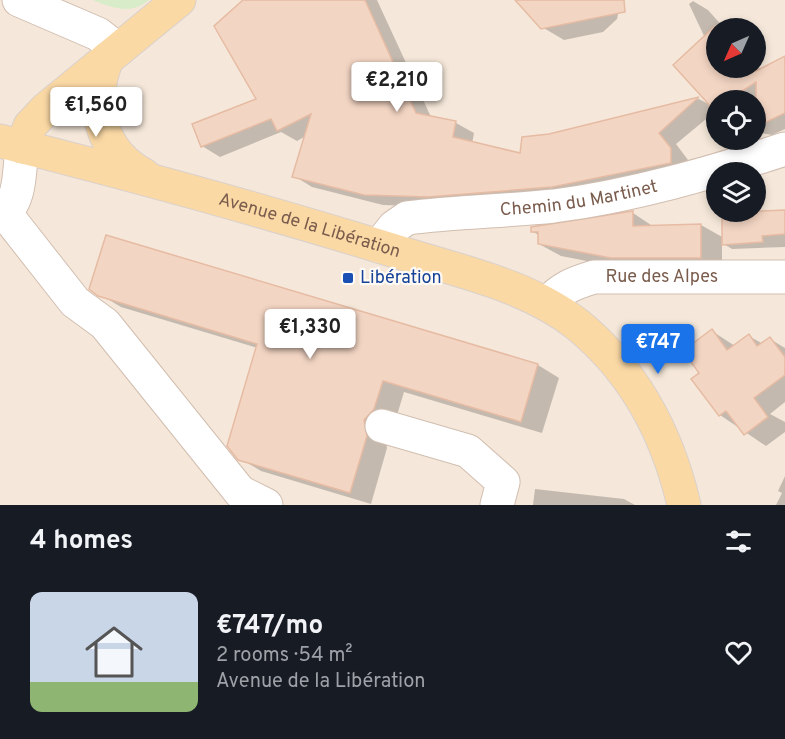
<!DOCTYPE html>
<html lang="en">
<head>
<meta charset="utf-8">
<style>
  :root { --surface:#171b24; --page:#242831; --text:#f1f3f6; --muted:#9ea1a6; --accent:#1a73e8 }
  body { margin:0; font-family:Overpass,sans-serif; background:var(--page); color:var(--text); height:100vh; display:flex; flex-direction:column; font-size:22px; white-space:nowrap }
  * { box-sizing:border-box; margin:0 }
  p { font-size:20px; color:var(--muted) }
  .icon { flex:none; width:33px; height:33px; fill:none; stroke:currentColor; stroke-width:2; stroke-linecap:round; stroke-linejoin:round }
  .map { position:relative; height:505px; overflow:hidden }
  .sheet { display:flex; flex-direction:column; background:var(--surface); flex:1 }
  .sheet>* { flex:none }
  .needle { width:39px; rotate:225deg }
  .fabs { position:absolute; left:706px; top:18px; display:grid; gap:12px }
  .fabs a { display:grid; place-items:center; width:60px; height:60px; border-radius:50%; background:var(--surface); box-shadow:0 3px 9px #0003; font-size:30px }
  .price { position:absolute; translate:-50% -51px; padding:0 14px; border-radius:6px; background:#fff; color:#222; font-size:20px; line-height:39px; filter:drop-shadow(0 2px 3px #0008) }
  .price::after { content:''; position:absolute; left:50%; top:36px; width:18px; height:14px; margin-left:-9px; background:inherit; clip-path:polygon(0 0,100% 0,50% 100%) }
  .price.on { background:var(--accent); color:#fff }
  ul { padding:0; list-style:none }
  li { display:flex; align-items:center; gap:18px; height:150px; padding:0 30px }
  li span { display:grid; place-items:center; flex:none; width:168px; height:120px; border-radius:12px; color:#555 }
  li>.icon { margin-inline-start:auto }
  span .icon { width:72px; height:72px; fill:#fffc; stroke-width:1 }
  li b { font-size:26px }
  h2 { display:flex; justify-content:space-between; align-items:center; height:72px; padding:0 30px; font-size:26px }
  .map>svg:first-child { display:block }
</style>
</head>
<body>
<div class="map">
<svg width="785" height="505" viewBox="0 0 785 505">
  <rect width="100%" height="100%" fill="#fdf6ec"/>
  <path fill="#f5e8da" fill-rule="evenodd" d="M0 0H785V505H0ZM717 28H756V68H717ZM717 100H756V140H717ZM717 172H756V212H717Z"/>
  <path fill="#d8ecc9" d="M92 0H149C130 16 112 7 92 0Z"/>
  <path fill="#0003" d="M246 0H377L431 117 456 123 474 133 472 144 521 155 549 135 699 99 712 106 714 57 689 4 693 1 708 10 724 28H717V68H756V64L761 70 785 58V129L772 135 756 132V100H717V110L676 144 688 160 689 173 447 207 383 205 312 187 294 176 306 136 297 141 281 132 220 157 202 146 258 99Z
    M519 0H621L617 19 603 32 564 40 542 27Z
    M785 210V247L732 249 722 243V270H633L561 256 539 244 540 236 532 231 633 213 654 227 701 225 724 238 723 214Z
    M107 237 538 365 559 378 542 433 404 392 395 422 385 433 387 448 371 504 261 471 239 458 258 348 121 307 99 294Z
    M712 331 735 346 749 336 763 344 770 339 785 348V402L770 414 785 422V432L766 446 720 415 702 374Z
    M785 476V505H776L782 493 778 491Z
    M535 489 624 499 635 505H533Z"/>
  <path fill="#f3d5c3" stroke="#e6bba3" stroke-width="1.5" d="M243 0H365L416 113 456 121 453 137 520 153 522 137 549 134 699 97 659 133 671 148V163L552 187 428 197 364 195 292 177 311 114 277 131 271 119 201 147 192 124 256 99 214 26Z
    M515 0H624L625 12 541 29Z
    M715 26 718 28 717 68H753L756 71 785 56V113L756 127V82L728 100H717V108L714 110 673 65Z
    M785 210V234L762 236 763 242 722 245V213Z
    M633 211V226L701 224V258H611L538 244V232H531V227Z
    M106 235 538 364 521 422 383 381 374 409 364 420 367 436 350 493 238 460 227 446 257 344 98 296 89 289Z
    M712 329 727 350 749 334 757 346 770 337 785 357V375L754 398 768 417 744 435 726 411 719 416 691 379 699 373 683 351Z"/>
  <g fill="none" stroke-linecap="round" stroke-linejoin="round">
    <defs>
      <g id="minor">
        <path d="M19 0 98 34 118 50"/>
        <path d="M5 213 75 302 105 324 240 492 266 505"/>
        <path d="M0 216C22 203 19 169 22 147"/>
        <path id="s1" d="M379 246 394 227 407 218C456 212 505 211 554 206 632 196 711 173 785 149"/>
        <path id="s2" d="M547 304C561 288 574 283 594 277H785"/>
        <path d="M382 426 468 451 503 482 497 505"/>
      </g>
      <g id="major">
        <path d="M107 59C89 103 100 152 144 175"/>
        <path id="s3" d="M0 141C134 175 266 211 398 252 458 271 528 285 578 325 635 372 667 433 684 505"/>
        <path d="M22 147 30 126 46 109 179 0"/>
      </g>
    </defs>
    <use href="#minor" stroke="#d1beb0" stroke-width="35"/>
    <use href="#major" stroke="#dad1cd" stroke-width="35"/>
    <use href="#minor" stroke="#fff" stroke-width="33"/>
    <use href="#major" stroke="#fbd9a5" stroke-width="33"/>
  </g>
  <rect fill="#1a4fb4" stroke="#fffaf3" stroke-width="2" x="342" y="272" width="12" height="12" rx="3"/>
  <g text-anchor="middle" dominant-baseline="central" stroke-width="4.5" stroke-linejoin="round" paint-order="stroke">
    <g font-size="18" fill="#7a5c4d" stroke="#fffaf3">
      <text stroke="none"><textPath href="#s1" startOffset="213">Chemin du Martinet</textPath></text>
      <text stroke="none"><textPath href="#s3" startOffset="321">Avenue de la Libération</textPath></text>
      <text stroke="none"><textPath href="#s2" startOffset="123">Rue des Alpes</textPath></text>
    </g>
    <g font-size="18" fill="#164399" stroke="#fffaf3" text-anchor="start">
      <text x="360" y="278">Libération</text>
    </g>
  </g>
</svg>
<div class="fabs">
<a><svg class="needle" viewBox="-14 -14 28 28"><path d="M0-13l5 13h-10z" fill="#e53935"/><path d="M0 13l5-13h-10z" fill="#9ea1a6"/></svg></a>
<a><svg class="icon" aria-label="locate" viewBox="0 0 24 24"><circle cx="12" cy="12" r="6"/><path d="M12 2v4M12 18v4M2 12h4M18 12h4"/></svg></a>
<a><svg class="icon" aria-label="layers" viewBox="0 0 24 24"><path d="M12 4l9 5-9 5-9-5zM3 14l9 5 9-5"/></svg></a>
</div>
<b class="price" style="left:397px;top:113px">€2,210</b>
<b class="price" style="left:96px;top:138px">€1,560</b>
<b class="price" style="left:310px;top:360px">€1,330</b>
<b class="price on" style="left:658px;top:375px">€747</b>
</div>
<section class="sheet">
<h2>4 homes<svg class="icon" aria-label="filters" viewBox="0 0 24 24"><path d="M4 7h16M4 17h16"/><circle cx="9" cy="7" r="2"/><circle cx="15" cy="17" r="2"/></svg></h2>
<ul>
<li><span style="background:linear-gradient(#c9d6e8 75%,#8fb573 0)"><svg class="icon" aria-label="home" viewBox="0 0 24 24"><path d="M3 11l9-7 9 7M6 9v11h12V9"/></svg></span><div><b>€747/mo</b><p>2 rooms · 54 m²</p><p>Avenue de la Libération</p></div><svg class="icon" aria-label="heart" viewBox="0 0 24 24"><path d="M12 20l-8-8c-3-5 5-10 8-4 3-6 11-1 8 4z"/></svg></li>
</ul>
</section>
</body>
</html>
